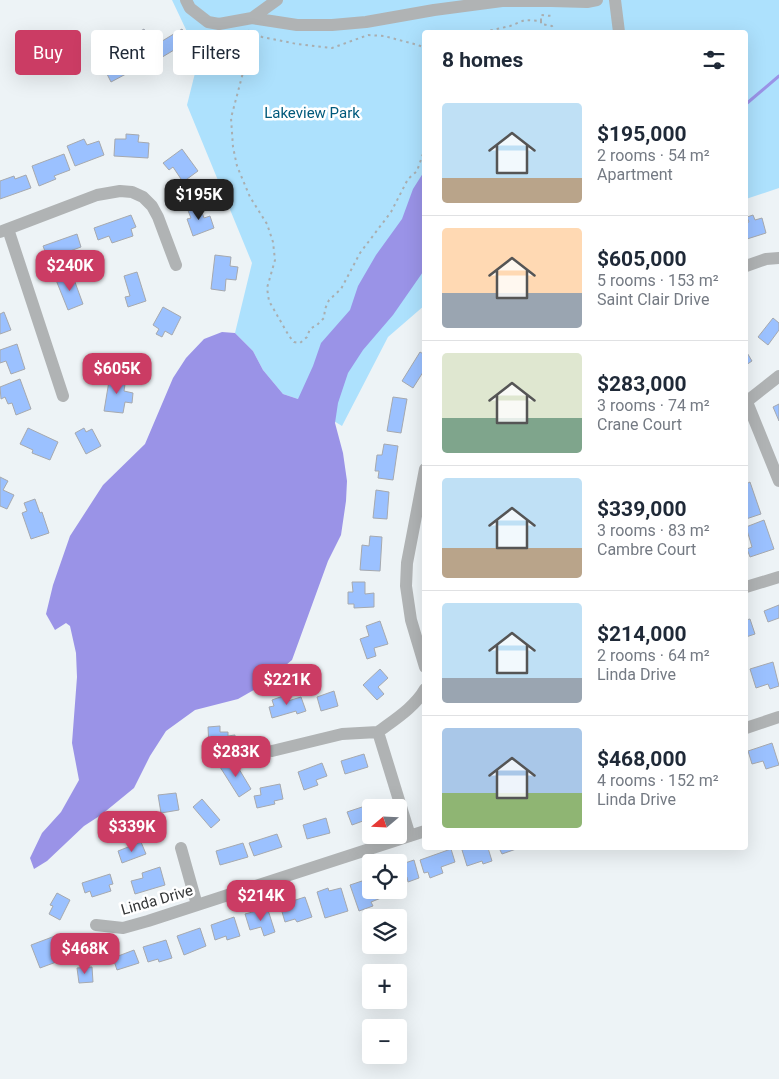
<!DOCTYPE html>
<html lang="en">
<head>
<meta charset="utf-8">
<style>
  :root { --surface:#fff; --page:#f6f6f7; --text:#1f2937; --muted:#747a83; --line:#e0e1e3; --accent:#cb3c64 }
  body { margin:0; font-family:Roboto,sans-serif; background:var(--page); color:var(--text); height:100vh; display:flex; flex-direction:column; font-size:19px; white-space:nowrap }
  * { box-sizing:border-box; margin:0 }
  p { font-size:16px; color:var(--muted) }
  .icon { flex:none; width:28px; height:28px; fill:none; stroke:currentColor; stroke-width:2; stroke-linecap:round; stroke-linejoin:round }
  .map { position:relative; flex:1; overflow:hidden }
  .panel { position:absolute; left:422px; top:30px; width:326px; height:820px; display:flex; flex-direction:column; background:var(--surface); border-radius:5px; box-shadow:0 5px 20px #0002 }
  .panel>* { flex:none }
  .top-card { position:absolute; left:15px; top:30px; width:332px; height:45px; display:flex; gap:10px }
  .needle { width:32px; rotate:251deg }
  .controls { position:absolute; left:362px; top:799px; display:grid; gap:10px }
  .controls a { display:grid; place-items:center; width:45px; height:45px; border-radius:5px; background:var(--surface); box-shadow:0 5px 20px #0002; font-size:25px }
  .price { position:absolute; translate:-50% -42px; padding:0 11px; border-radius:10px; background:var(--accent); color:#fff; font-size:16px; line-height:32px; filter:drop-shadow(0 1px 2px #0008) }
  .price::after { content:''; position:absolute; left:50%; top:30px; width:15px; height:11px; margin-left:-8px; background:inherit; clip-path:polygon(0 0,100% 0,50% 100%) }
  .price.selected { background:#222; color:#fff }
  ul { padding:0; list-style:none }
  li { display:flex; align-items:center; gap:15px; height:125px; padding:0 20px }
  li+li { border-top:1px solid var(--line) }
  li span { display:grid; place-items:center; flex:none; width:140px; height:100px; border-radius:5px; color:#555 }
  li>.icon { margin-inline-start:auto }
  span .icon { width:60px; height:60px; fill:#fffc; stroke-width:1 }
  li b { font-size:21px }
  h2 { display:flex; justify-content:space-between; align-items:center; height:60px; padding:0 20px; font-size:21px }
  .tag { padding:0 18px; border-radius:5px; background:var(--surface); box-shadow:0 5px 20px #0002; font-size:18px; line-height:45px }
  .tag.selected { background:var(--accent); color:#fff }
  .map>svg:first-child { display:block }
</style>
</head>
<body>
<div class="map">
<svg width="779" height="1079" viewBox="0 0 779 1079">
  <rect width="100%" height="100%" fill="#edf3f6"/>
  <path fill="#ade1fd" d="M172 0H779V188L746 199V32H425V305L388 337 342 426 298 399 283 394 263 370 253 351 235 333 252 263 187 105 199 57Z"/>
  <path fill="#9a93e7" d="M425 170V269L393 315 363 350 348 373 338 403 335 423 343 453 347 481 346 501 341 535 328 561 292 660 261 686 238 699 195 710 166 731 150 756 134 788 101 815 84 826 47 861 34 869 30 858 42 833 61 812 79 780 72 743 77 677 76 653 70 626 66 623 55 630 46 614 53 585 70 536 103 485 145 444 173 378 186 358 204 339 222 332 235 333 253 351 263 370 283 394 298 399 313 366 321 343 350 310 358 286 376 255 402 219 413 189Z"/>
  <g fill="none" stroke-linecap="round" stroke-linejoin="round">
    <path stroke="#9a93e7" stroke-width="3" d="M746 104 779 76"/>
  </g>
  <path fill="#9bc1ff" stroke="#a6a9ae" d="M144 29 154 46 182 29 189 41 149 65 132 36Z
    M124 36 139 67 111 82 95 50Z
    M126 134 139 135 138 142 149 143 148 158 114 156 115 139H126Z
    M84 139 87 145 99 141 104 155 75 166 67 146Z
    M182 149 198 171 183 182 173 167 169 170 163 163Z
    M64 154 70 170 54 176 56 179 39 186 32 166Z
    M26 175 31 188 0 199V181L14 176 15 179Z
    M199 204 204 218 210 216 214 228 193 236 187 219 191 218 187 208Z
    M131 215 136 227 131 229 133 236 112 243 109 236 98 240 94 228Z
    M753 215 755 220 762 218 766 233 747 239 746 223 749 222 747 217Z
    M77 234 81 247 48 259 43 246Z
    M215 255 231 257 230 266 238 267 236 280 226 279 225 291 211 289Z
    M137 272 146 301 128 307 125 297 130 296 124 276Z
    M72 274 83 304 68 310 56 280Z
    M163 307 181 317 172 335 165 331 162 337 156 334 159 329 153 325Z
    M4 312 11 330 0 334V314Z
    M773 318 779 323V330L768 345 758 337Z
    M17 344 25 369 11 374 6 361 0 363V350Z
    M746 351 752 361 746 365Z
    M420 352 425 355V369L413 388 402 381Z
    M110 375 126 378 124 391 133 393 132 403 125 402 123 413 104 411Z
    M20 379 31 409 16 415 12 403 8 404 5 397 1 399 0 387Z
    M393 397 407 399 401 433 387 431Z
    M779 404V421L773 407Z
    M28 428 58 442 50 460 32 453 33 450 20 444Z
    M84 428 86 432 92 429 101 446 86 454 75 433Z
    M384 444 398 446 393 480 378 478 379 471H375L377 455H382Z
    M0 477 8 481 3 490 14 495 7 509 0 506Z
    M750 482 761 514 746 519V484Z
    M376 490 389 492 387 519 373 518Z
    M35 499 40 513 42 512 49 533 31 539 22 513 27 511 24 503Z
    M764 520 774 549 750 557 747 549 752 547 746 527Z
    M370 536 382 537 380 571 360 570 362 545 369 546Z
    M352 582H365V594L374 593V607L354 608V604H348V592H353Z
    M779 605V618L768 622 764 611Z
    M750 619 755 634 746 637V620Z
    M380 621 388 644 374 648 376 656 367 659 360 639 369 636 366 626Z
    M773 662 779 686 770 689 768 684 756 688 750 669Z
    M380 669 388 678 378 687 384 694 377 700 363 685Z
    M334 691 338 706 321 711 317 697Z
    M286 695 288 701 301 697 306 711 297 714 296 711 272 718 269 707 274 706 272 700Z
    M220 726V732H228V736L235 735V746L209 747 208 727Z
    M772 743 779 765 766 769 763 761 752 764 748 751Z
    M364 754 368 767 345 774 341 761Z
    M233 759 251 789 239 797 220 767Z
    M322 763 327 776 316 780 318 785 304 790 298 772Z
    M280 784 283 799 274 801 275 804 257 808 254 796 261 795 260 788Z
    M176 793 179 810 161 813 158 795Z
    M202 799 220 820 211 828 193 807Z
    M374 803 375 808H371V818L352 825 347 812Z
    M326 818 330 833 307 839 303 825Z
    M277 834 282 847 254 856 249 843Z
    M141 842 146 854 122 863 118 851Z
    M243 843 248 857 220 865 216 851Z
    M469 848H488L492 861 483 864 482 861 467 866 462 850Z
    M499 848H519L502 854Z
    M451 849 455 862 441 867 443 873 430 878 428 872 424 873 420 860Z
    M414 860 419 878 408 882 407 877 399 879V865Z
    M160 867 165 885 135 894 131 881 143 878 142 873Z
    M110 874 113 884 109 885 111 891 92 897 90 891 85 893 82 883Z
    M371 880V890H378L381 898 371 902 373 906 359 911 350 885 362 881 363 883Z
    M328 888 329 891 341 888 348 911 325 918 317 892Z
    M57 893 70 900 60 920 49 914 53 906 50 905Z
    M305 897 312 917 297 922 295 919 285 922 280 905Z
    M268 910 275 932 264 936 261 927 250 930 245 914 256 911 257 913Z
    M234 917 240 936 227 940 226 936 215 940 211 925Z
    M200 928 206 946 184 955 177 936Z
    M55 936 59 946 54 948 59 961 40 968 31 945Z
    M166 940 172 958 159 962 158 959 148 962 143 947Z
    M134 950 139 963 117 970 113 958Z
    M92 967 93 982 79 983 77 968Z"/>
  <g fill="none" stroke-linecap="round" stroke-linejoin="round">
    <path stroke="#a9aeb0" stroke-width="2" stroke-dasharray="2.5 4" stroke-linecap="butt" d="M541 21V15L552 16
      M249 30 247 39 245 65 231 118 233 147 237 166 250 197 267 224 273 242 275 260 267 288 269 301 289 336 294 342 300 343 307 337 310 329 317 325 324 318 325 309 329 300 341 289 360 253 391 212 408 179 417 171 425 148
      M249 31 262 37 297 44 332 48 368 35 384 36 418 45 425 48
      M484 32 510 26 525 20 541 21V24L552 26 555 32"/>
    <path stroke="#b0b3b4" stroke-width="12" d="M186 0 190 8 208 22 219 24 252 18 297 25H332L366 22 434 10 502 1H551L549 0
      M615 0 619 32
      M551 1 587 2 597 0
      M252 18 277 0
      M8 229 63 396
      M0 232 97 195 120 191 132 192 143 197 152 206 158 217 176 265
      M746 266 766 259 779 258
      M746 402 779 376
      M747 402 779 481
      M425 469 407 563 406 586 411 620 425 667
      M746 587 779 577
      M746 728 779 717
      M378 732 410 836
      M378 732C394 720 415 707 425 689
      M272 751 342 734 378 732
      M181 848 197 905
      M96 925 123 928 148 921 425 831"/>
  </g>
  <g text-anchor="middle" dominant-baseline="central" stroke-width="5" stroke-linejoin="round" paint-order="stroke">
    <g font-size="15" fill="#00597b" stroke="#fff">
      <text x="312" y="113">Lakeview Park</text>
    </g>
    <g font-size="15" fill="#343637" stroke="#fff">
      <text transform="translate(157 900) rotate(-16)">Linda Drive</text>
    </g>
  </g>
</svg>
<div class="controls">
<a><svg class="needle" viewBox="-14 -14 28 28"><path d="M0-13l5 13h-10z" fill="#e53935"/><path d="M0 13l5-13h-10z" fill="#747a83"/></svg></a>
<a><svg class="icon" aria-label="locate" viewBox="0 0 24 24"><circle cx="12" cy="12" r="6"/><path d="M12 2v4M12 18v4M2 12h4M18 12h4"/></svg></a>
<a><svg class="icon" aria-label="layers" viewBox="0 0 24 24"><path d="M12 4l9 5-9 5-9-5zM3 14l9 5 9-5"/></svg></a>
<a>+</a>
<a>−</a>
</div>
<b class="price selected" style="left:199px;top:221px">$195K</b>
<b class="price" style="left:70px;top:292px">$240K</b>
<b class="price" style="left:117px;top:395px">$605K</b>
<b class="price" style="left:287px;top:706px">$221K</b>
<b class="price" style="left:236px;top:778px">$283K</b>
<b class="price" style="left:132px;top:853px">$339K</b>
<b class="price" style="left:261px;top:922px">$214K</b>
<b class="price" style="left:85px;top:975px">$468K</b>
<div class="top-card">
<a class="tag selected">Buy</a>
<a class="tag">Rent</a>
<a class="tag">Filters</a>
</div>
<section class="panel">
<h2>8 homes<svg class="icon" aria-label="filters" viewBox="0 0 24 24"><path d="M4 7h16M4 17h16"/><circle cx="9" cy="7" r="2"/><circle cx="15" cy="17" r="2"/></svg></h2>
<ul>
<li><span style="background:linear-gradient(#bfe0f5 75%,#b9a48a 0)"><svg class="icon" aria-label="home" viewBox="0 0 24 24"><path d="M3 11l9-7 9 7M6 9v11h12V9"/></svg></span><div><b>$195,000</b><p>2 rooms · 54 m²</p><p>Apartment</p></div></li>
<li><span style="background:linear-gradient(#ffd9b3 65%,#9aa5b1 0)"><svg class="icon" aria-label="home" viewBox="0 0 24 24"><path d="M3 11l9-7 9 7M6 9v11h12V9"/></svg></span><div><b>$605,000</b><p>5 rooms · 153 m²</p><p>Saint Clair Drive</p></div></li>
<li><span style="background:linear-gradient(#dfe7d0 65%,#7fa58c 0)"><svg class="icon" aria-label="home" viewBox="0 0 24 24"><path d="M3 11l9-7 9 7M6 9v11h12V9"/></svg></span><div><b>$283,000</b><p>3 rooms · 74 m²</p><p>Crane Court</p></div></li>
<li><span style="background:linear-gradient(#bfe0f5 70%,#b9a48a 0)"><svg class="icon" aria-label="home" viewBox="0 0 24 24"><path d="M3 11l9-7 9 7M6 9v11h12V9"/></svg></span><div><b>$339,000</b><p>3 rooms · 83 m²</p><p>Cambre Court</p></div></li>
<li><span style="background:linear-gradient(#bfe0f5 75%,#9aa5b1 0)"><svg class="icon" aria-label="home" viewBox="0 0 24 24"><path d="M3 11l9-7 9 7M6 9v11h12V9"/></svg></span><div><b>$214,000</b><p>2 rooms · 64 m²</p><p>Linda Drive</p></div></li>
<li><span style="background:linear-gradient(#a9c7e8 65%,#8fb573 0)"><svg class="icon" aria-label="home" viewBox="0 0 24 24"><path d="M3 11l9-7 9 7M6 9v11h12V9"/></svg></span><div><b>$468,000</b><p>4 rooms · 152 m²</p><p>Linda Drive</p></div></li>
</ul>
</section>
</div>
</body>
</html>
